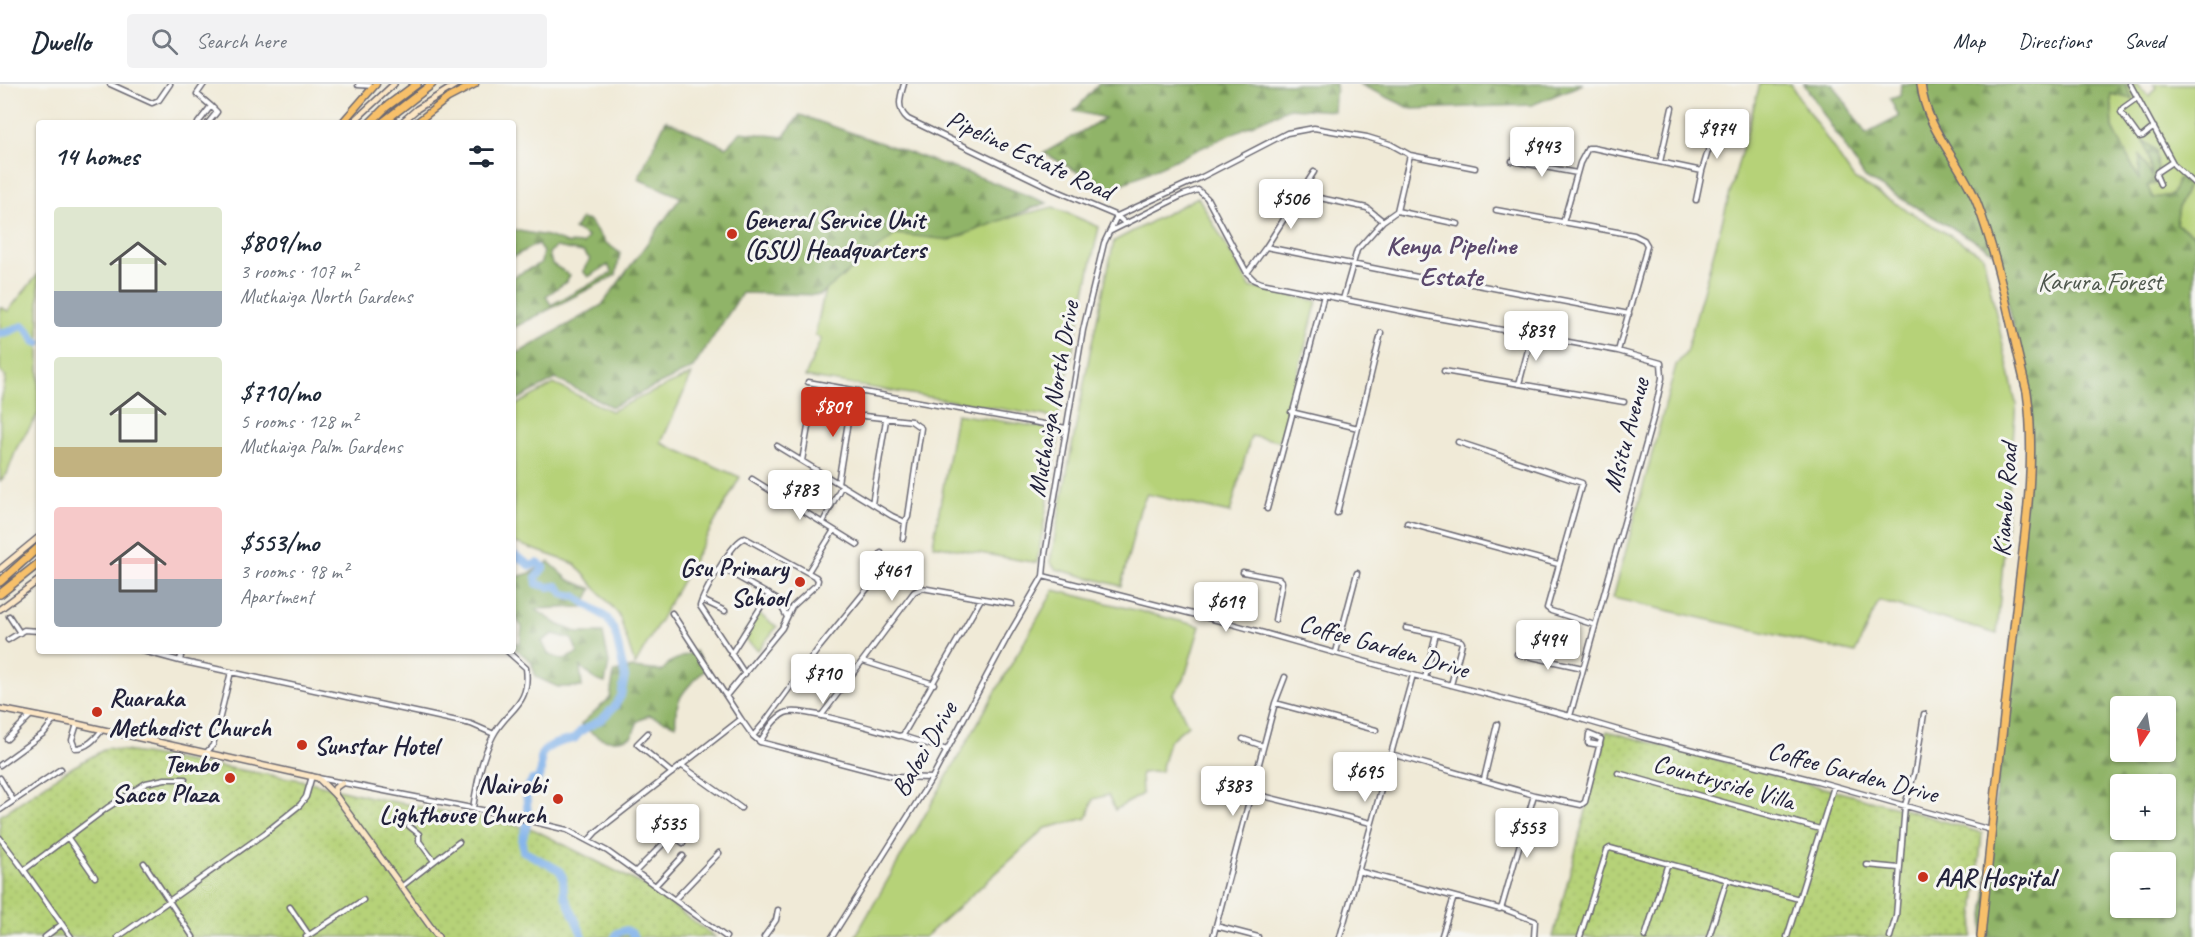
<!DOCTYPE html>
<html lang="en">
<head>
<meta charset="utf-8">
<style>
  :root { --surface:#fff; --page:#f2f2f3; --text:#1f2937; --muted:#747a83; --line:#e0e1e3; --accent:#c8321e }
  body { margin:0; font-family:Caveat,sans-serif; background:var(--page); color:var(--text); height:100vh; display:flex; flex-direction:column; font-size:22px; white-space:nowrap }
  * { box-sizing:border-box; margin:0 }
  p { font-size:20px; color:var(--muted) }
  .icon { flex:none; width:33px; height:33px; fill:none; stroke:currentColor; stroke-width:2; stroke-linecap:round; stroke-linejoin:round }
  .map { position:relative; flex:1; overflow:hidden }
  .panel { position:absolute; left:36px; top:36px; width:480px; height:534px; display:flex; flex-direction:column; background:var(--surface); border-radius:6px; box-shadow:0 2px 4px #0004 }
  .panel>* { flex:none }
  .needle { width:39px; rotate:192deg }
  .controls { position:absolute; left:2110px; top:612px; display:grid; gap:12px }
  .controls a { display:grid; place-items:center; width:66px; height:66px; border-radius:6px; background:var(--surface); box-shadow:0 2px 4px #0004; font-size:30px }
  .price { position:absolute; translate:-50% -51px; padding:0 14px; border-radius:6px; background:#fff; color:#222; font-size:20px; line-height:39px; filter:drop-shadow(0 2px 3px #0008) }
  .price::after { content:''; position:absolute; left:50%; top:36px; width:18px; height:14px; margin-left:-9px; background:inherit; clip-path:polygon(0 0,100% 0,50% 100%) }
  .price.active { background:var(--accent); color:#fff }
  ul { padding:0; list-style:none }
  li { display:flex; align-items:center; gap:18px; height:150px; padding:0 18px }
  li span { display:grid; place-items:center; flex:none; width:168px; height:120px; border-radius:6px; color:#555 }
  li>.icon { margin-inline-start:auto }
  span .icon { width:72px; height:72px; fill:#fffc; stroke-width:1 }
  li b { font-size:26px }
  h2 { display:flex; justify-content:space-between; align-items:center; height:72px; padding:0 18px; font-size:26px }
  header { display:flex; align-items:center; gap:36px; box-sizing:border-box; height:84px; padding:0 30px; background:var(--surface); border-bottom:2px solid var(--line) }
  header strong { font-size:28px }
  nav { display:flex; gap:33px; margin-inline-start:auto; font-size:21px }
  .search { width:420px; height:54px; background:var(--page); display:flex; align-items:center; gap:15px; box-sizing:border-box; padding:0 21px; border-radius:6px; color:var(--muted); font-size:22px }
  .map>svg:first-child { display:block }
</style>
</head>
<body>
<header>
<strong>Dwello</strong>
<div class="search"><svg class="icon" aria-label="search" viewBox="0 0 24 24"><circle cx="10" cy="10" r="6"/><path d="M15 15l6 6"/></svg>Search here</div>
<nav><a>Map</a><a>Directions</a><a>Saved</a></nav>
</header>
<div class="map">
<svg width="2195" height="853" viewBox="0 0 2195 853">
  <defs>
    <pattern id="forest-firs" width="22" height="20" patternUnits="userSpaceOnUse" patternTransform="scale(1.5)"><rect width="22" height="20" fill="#90b468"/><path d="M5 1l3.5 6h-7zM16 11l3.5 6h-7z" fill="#759257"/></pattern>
    <pattern id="garden-dots" width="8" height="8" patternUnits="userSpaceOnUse" patternTransform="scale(1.5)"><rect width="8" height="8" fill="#b6d278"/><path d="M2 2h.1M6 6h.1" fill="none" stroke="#9cb469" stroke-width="1.8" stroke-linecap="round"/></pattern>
  </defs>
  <rect width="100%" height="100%" fill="#f6f6f2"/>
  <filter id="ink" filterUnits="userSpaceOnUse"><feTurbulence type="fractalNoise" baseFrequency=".0167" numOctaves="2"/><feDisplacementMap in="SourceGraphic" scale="12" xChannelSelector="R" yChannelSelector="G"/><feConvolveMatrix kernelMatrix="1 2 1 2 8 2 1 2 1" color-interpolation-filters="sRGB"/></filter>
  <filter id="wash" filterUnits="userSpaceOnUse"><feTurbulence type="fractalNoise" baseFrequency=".008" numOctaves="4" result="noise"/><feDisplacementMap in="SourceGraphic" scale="24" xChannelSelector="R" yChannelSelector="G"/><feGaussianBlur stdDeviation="1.35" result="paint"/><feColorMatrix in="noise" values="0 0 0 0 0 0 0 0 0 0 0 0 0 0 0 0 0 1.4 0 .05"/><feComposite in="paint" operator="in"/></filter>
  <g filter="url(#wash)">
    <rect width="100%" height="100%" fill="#f0ead7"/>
    <path fill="#b6d278" stroke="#6c7a5a" stroke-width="1.5" d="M1760 0H1790L1854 95 1983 171 2016 319 1997 550 1879 517 1855 569 1613 514 1676 281 1686 269Z
      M2125 0H2137L2149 12 2156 3 2153 0H2195V151L2176 140 2179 122 2189 99 2171 111 2153 115 2147 102 2159 98 2156 67 2144 58 2149 74 2152 95 2140 74V97L2113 44 2111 10 2132 15Z
      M1198 113 1250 203 1317 217 1280 357 1251 352 1230 429 1147 410 1140 425 1121 502 1056 485 1050 478 1090 268 1114 157Z
      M1053 123 1099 143 1058 334 805 293 821 255 815 251 843 124 975 142Z
      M39 189V329L17 363 7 390 0 397V322L6 293 0 287V223L8 227Z
      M692 290 661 359 740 393 635 581 619 531 575 480 513 458 514 322 554 300 611 327Z
      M956 330 1053 345 1059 352 1037 479 933 461Z
      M1054 506 1200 542 1184 596 1173 610 1188 641 1169 657 1161 687 1141 689 1142 710 1115 726 1108 711 1093 715 1087 734 1046 744 925 853H855Z
      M758 529 777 543 758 566 742 553Z"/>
    <path fill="url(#forest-firs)" stroke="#596b52" stroke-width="1.5" fill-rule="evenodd" d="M1099 0H1336L1334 27 1289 24 1109 106 1044 69 1105 34 1074 27Z
      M1359 0H1583L1532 21 1412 25Z
      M1804 0H1833L1866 50 1899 33 1890 15 1900 12 1901 0H2125L2133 15 2111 10 2113 44 2139 95 2140 72 2152 93 2149 74 2144 57 2156 66 2159 98 2147 102 2153 114 2171 111 2179 94 2189 99 2179 122 2176 140 2195 151V853H1982L2030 366 2031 318 1996 169 1865 94ZM2121 622H2166V668H2121ZM2121 700H2166V746H2121ZM2121 778H2166V824H2121Z
      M800 31 982 94 1047 119 950 156 896 150 820 211 742 209 693 284 612 323 556 295 513 318V269L520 268 602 221 681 113 638 95 666 36 726 63 741 48 783 53Z
      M581 135 589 137 605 158 620 169 616 191 513 244V193L541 179 543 168 537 160 513 173V146L547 152 567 159 583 160 588 153 574 145ZM556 163 583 168 590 175 583 187 588 193 608 181 612 189 551 221 546 212 566 198 570 191 552 180 549 169Z
      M549 478 569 496 592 505 583 523 535 525 559 541 578 549H603L609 579 605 599 596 596 580 582 582 603H558L536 593 531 577 513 563V559H520L522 543 513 530V494L530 489ZM553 550 572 555 578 569 562 576 548 570 542 557Z
      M695 567 707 584C688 602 673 613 676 641L649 631 638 637 632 652C611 661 596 655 581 640L610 614 614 588 633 584 662 587 670 578Z"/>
    <path fill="url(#garden-dots)" stroke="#6c7a5a" stroke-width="1.5" d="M1607 647 1900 724 1982 749 1972 853H1553Z
      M107 664 301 696 375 714 533 745 645 802 715 853H0V732L64 688Z"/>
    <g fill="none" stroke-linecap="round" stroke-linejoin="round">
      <path stroke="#7eb0ea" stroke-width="8" d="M0 249C9 250 15 243 24 242L31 250 34 257 39 259
        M513 470 531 482 537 479 544 483 536 493 537 500 548 503 557 502 564 510 575 512 607 534 615 548 625 593 621 612 615 622 602 635 581 647 574 655C560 658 550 659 541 671V687L538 695 532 696 526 706 528 733
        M527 740 522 757 523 767 559 786 563 793 564 810 583 853
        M615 853 617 849 626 846 632 849 634 853"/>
    </g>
  </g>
  <g filter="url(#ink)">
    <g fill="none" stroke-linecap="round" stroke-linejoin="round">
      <defs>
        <path id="street" d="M110 0 152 19 159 16 170 0
          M904 0C900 13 896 25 908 35L1055 106 1117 132 1126 140
          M2130 0 2174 81 2195 100
          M358 1 374 2
          M2137 14 2123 24 2121 28 2139 53 2143 52 2154 43
          M198 39 211 22 197 10 204 0
          M208 39 217 28 211 22
          M1512 77 1577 89
          M1660 78 1672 24
          M2160 100 2156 91 2157 88 2172 78
          M1301 110 1367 124 1383 137
          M1696 116 1702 87 1719 30
          M1496 126 1634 151 1644 156 1647 161 1645 170 1618 267
          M1397 127 1458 140
          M1117 132 1202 93 1287 49 1314 44 1367 53 1390 60 1410 71 1475 84
          M1563 139 1580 79 1588 64H1593L1702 87
          M1111 147 1183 111 1198 106 1207 114 1247 189 1254 196 1261 199 1437 234 1618 267 1661 279 1662 294 1654 331 1570 632
          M1266 163 1433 196
          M1247 189 1266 163 1314 88
          M1462 198 1629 230
          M1343 215 1357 166 1383 137 1397 127 1410 71
          M1444 287 1624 318
          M808 298 1066 344
          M1519 300 1532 251
          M1291 328 1358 344 1337 429
          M1358 344 1381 249
          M1458 358 1582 399 1547 524 1551 527 1595 541
          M777 362 892 432 905 438 908 433 921 344 911 337 864 332
          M802 377 811 326 848 331
          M752 395 858 461
          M838 399 853 307
          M872 420 886 336
          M1267 425 1324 211
          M823 438 842 401
          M1407 439 1558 480
          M903 454 905 438
          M720 483 778 516 787 533
          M808 488 834 446
          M1243 488 1279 495 1282 498 1275 536
          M1043 492 1232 540 1413 591 1570 632 1642 653 1817 697 1991 746
          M702 516 725 527
          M672 529 741 635 753 652 760 658 894 693 932 694
          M9 532 20 549
          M1406 544 1436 550
          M8 556 24 546 39 547
          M143 567 180 577 471 640 494 650
          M1336 568 1357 489
          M731 570 769 510
          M1517 570 1583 584
          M180 577 182 567
          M863 577 934 600
          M1425 594 1436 550 1461 557 1462 559 1451 601
          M726 612 782 544 792 523 817 500 818 496 816 493 745 454C733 456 704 508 700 522L745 590
          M1275 619 1376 646
          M821 632 914 508 922 504 1012 520
          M77 640 72 656 75 664C87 664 95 655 102 646
          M648 649 637 660 672 689
          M753 652 764 639 818 565 880 489 879 477 881 469
          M902 652 947 666
          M7 655 31 631
          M1243 655 1263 662
          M760 658C767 647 773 635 785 629 799 622 880 647 899 652L903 651 981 515
          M206 669 213 661 231 588
          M1391 670 1534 711 1581 721 1585 718 1601 655 1589 650 1588 659 1600 661
          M0 681 44 649 54 636
          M681 681 741 724
          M1618 689 1820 745
          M0 694 13 716
          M318 694 497 729 567 746 607 767 726 853
          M1484 695 1497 640
          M1251 709 1371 739
          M473 724C477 699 481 675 493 652 507 625 531 622 526 584L507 567
          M0 726 61 685
          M409 742 419 750V757L434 777
          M672 751 683 759
          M0 754 24 786 107 724 146 699 165 695H185
          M68 754 95 793
          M588 757 596 748 741 635
          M144 779 193 853
          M1867 781 1899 784
          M24 786 71 853
          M636 787 684 739
          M1358 787 1500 825 1502 822 1534 711
          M656 801 683 772
          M401 803 459 758
          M675 815 719 769
          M290 823 309 851
          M1501 824 1535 837 1534 853
          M1216 842 1258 853
          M1442 851 1454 813
          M45 853 62 840
          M118 853 265 749 300 721 306 713 312 692
          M306 853 363 816
          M764 853 776 836 778 826
          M832 853 932 694 1008 552 1043 492 1045 471 1083 246 1104 159 1117 132
          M1213 853 1275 619 1285 593
          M1340 853 1413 591
          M1580 853 1607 766 1610 764 1799 815
          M1645 853 1668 779
          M1709 853 1727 795
          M1787 853 1834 702
          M1890 853 1896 832 1905 721 1915 687 1924 630"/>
        <path id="secondary" d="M352 39 394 0
          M401 39 417 25 457 0
          M0 485 39 453
          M0 525 39 496
          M0 625 77 640 318 694 336 712 438 853
          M335 711V704L342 699"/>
        <path id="primary" d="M342 39 376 0
          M416 39 448 14 475 0"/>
        <path id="highway" d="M1921 0C1926 47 1960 76 1977 119 2000 179 2011 245 2027 308 2037 380 2024 454 2016 526 2004 635 1991 744 1981 853
          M370 39 386 23 417 0
          M382 39 432 0
          M0 498 39 463
          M0 510 39 479"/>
      </defs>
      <use href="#street" stroke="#6a6872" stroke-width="7"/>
      <use href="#secondary" stroke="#6a6872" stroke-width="8"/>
      <use href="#primary" stroke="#6a6872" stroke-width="9"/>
      <use href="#highway" stroke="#6a6872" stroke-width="10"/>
      <use href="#street" stroke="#fff" stroke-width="4"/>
      <use href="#secondary" stroke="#fce6c4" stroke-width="5"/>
      <use href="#primary" stroke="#f7c06b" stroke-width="6"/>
      <use href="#highway" stroke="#f7c06b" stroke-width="7"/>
    </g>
  </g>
  <g fill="#c8321e" stroke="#f6f6f2" stroke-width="2">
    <circle cx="732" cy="150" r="6"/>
    <circle cx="800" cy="498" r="6"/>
    <circle cx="97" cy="628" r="6"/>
    <circle cx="302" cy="661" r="6"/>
    <circle cx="230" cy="694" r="6"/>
    <circle cx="558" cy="715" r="6"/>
    <circle cx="1923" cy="793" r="6"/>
  </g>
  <g text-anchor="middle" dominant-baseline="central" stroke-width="6" stroke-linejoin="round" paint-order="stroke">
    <g font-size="26" fill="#22223b" stroke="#f6f6f2">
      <text transform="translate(1030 71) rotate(25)">Pipeline Estate Road</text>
      <text transform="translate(1053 315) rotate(-80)">Muthaiga North Drive</text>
      <text transform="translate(1626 351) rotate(-75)">Msitu Avenue</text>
      <text transform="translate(2005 416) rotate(-86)">Kiambu Road</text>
      <text transform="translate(1384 562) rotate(16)">Coffee Garden Drive</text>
      <text transform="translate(924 665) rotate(-60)">Balozi Drive</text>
      <text transform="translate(1853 688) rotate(15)">Coffee Garden Drive</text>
      <text transform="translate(1724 698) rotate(16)">Countryside Villa</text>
    </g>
    <g font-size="26" font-weight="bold" fill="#22223b" stroke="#f6f6f2" text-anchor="start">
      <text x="744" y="135">General Service Unit<tspan x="744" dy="30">(GSU) Headquarters</tspan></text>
      <text x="788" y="483" text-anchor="end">Gsu Primary<tspan x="788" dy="30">School</tspan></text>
      <text x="109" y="613">Ruaraka<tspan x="109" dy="30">Methodist Church</tspan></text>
      <text x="314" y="661">Sunstar Hotel</text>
      <text x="218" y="679" text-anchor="end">Tembo<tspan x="218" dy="30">Sacco Plaza</tspan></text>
      <text x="546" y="700" text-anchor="end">Nairobi<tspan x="546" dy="30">Lighthouse Church</tspan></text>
      <text x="1935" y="793">AAR Hospital</text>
    </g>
    <g font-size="26" fill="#4e574d" stroke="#f6f6f2">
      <text x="2100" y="197">Karura Forest</text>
    </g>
    <g font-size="27" font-weight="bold" fill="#5a486c" stroke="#f6f6f2">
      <text x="1451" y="161">Kenya Pipeline<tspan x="1451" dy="31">Estate</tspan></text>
    </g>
  </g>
</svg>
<div class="controls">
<a><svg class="needle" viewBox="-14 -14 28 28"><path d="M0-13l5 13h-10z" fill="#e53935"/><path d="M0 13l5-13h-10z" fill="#747a83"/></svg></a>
<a>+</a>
<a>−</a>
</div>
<b class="price" style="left:1717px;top:76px">$974</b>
<b class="price" style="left:1542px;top:94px">$943</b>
<b class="price" style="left:1291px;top:146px">$506</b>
<b class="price" style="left:1536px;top:278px">$839</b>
<b class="price active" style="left:833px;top:354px">$809</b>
<b class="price" style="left:800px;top:437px">$783</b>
<b class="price" style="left:892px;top:518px">$461</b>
<b class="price" style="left:1226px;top:549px">$619</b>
<b class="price" style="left:1548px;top:587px">$494</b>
<b class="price" style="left:823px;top:621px">$710</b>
<b class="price" style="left:1365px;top:719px">$695</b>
<b class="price" style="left:1233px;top:733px">$383</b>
<b class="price" style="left:668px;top:771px">$535</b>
<b class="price" style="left:1527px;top:775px">$553</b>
<section class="panel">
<h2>14 homes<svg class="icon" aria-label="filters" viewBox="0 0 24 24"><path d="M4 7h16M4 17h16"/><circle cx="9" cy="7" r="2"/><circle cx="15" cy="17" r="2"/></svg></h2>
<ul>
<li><span style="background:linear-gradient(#dfe7d0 70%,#9aa5b1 0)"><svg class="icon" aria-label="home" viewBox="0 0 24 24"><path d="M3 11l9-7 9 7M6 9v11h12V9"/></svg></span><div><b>$809/mo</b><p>3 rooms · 107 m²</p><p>Muthaiga North Gardens</p></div></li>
<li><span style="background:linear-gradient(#dfe7d0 75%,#c2b280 0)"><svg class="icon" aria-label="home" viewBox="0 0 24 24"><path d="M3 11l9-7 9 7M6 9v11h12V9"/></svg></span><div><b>$710/mo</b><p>5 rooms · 128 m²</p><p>Muthaiga Palm Gardens</p></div></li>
<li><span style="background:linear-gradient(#f6c9c9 60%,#9aa5b1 0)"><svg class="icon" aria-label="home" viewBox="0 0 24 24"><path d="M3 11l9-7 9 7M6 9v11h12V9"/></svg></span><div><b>$553/mo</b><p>3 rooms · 98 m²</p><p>Apartment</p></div></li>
</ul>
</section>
</div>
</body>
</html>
